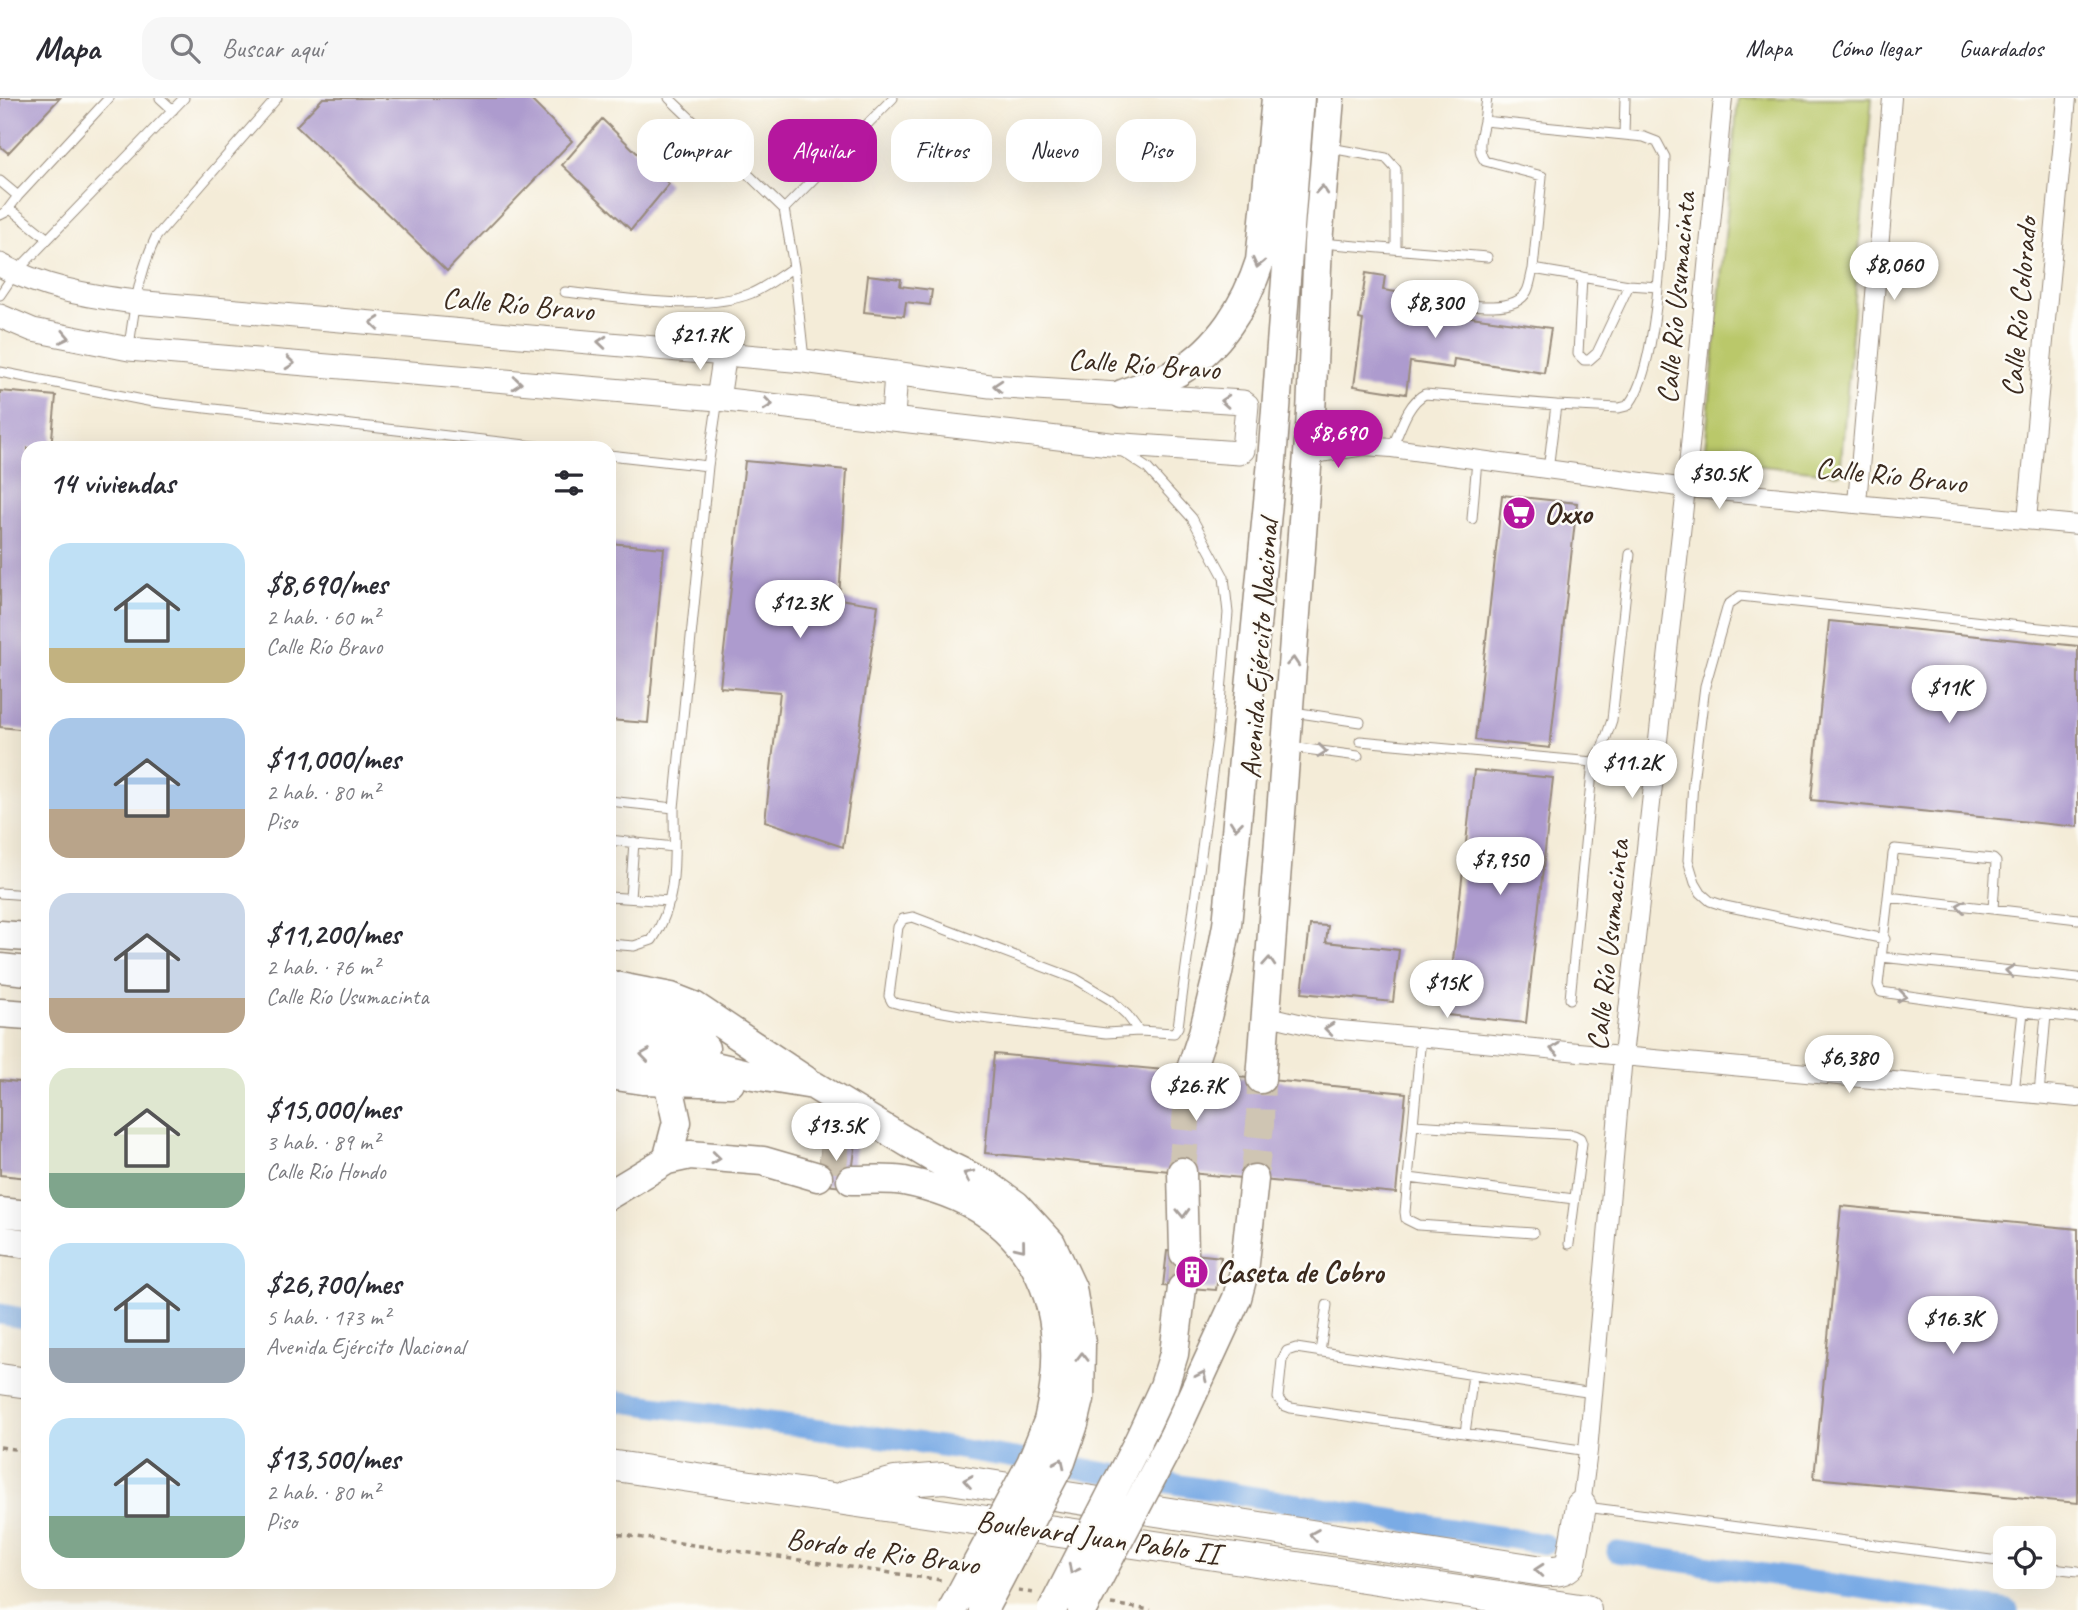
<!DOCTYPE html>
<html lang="es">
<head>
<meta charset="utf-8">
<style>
  :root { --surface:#fff; --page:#f7f7f7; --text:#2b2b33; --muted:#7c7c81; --line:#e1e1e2; --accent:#b5179e }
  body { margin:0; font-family:Caveat,sans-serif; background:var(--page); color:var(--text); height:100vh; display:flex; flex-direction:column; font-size:26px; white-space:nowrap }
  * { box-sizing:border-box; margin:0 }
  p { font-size:23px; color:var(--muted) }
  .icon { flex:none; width:38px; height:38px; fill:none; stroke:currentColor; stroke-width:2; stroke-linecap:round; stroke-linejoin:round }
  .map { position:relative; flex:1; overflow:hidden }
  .details { position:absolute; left:21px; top:343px; width:595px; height:1148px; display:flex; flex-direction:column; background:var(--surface); border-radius:21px; box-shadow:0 7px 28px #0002 }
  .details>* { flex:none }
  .guide { position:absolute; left:637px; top:21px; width:665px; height:63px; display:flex; gap:14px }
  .controls { position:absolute; left:1993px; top:1428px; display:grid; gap:14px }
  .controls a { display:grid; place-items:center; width:63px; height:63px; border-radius:14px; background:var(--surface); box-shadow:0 7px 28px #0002; font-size:35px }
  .price { position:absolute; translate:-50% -60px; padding:0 16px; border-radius:24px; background:#fff; color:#222; font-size:23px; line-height:46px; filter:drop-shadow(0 2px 4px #0008) }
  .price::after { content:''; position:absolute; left:50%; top:42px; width:21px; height:16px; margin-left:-10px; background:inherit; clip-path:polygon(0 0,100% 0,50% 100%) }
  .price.on { background:var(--accent); color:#fff }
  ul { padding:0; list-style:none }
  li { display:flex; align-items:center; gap:21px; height:175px; padding:0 28px }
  li span { display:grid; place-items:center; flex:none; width:196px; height:140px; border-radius:21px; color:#555 }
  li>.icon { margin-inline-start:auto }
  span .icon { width:84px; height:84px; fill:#fffc; stroke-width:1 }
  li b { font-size:30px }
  h2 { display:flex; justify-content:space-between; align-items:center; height:84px; padding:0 28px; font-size:30px }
  .pill { padding:0 24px; border-radius:21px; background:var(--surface); box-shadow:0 7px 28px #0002; font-size:24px; line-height:63px }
  .pill.on { background:var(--accent); color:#fff }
  header { display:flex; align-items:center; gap:42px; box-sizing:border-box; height:98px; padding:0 35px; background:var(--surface); border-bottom:2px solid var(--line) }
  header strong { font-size:33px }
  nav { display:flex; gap:38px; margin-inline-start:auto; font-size:24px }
  .search { width:490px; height:63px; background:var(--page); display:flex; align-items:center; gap:18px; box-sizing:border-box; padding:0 24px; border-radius:21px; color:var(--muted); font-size:26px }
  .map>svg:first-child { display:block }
</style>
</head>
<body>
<header>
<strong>Mapa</strong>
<div class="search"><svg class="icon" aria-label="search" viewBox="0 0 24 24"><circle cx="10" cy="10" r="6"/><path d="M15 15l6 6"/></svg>Buscar aquí</div>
<nav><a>Mapa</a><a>Cómo llegar</a><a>Guardados</a></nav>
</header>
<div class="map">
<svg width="2078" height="1512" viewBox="0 0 2078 1512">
  <rect width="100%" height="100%" fill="#fdfcf7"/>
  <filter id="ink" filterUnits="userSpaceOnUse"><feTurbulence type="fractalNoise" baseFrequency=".0143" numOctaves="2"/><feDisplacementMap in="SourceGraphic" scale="14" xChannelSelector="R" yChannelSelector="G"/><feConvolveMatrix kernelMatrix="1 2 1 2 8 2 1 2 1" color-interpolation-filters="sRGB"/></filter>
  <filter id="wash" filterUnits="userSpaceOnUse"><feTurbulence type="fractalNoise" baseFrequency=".00686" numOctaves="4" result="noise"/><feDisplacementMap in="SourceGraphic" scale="28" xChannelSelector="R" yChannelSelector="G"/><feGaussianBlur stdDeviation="1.57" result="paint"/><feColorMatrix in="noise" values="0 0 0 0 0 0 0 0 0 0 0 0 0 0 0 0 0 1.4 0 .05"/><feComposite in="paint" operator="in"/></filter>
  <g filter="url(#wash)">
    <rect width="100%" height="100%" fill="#f4ecd8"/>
    <path fill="#bac86b" stroke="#7a7944" stroke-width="2" d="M1738 0H1872L1840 376 1704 362Z"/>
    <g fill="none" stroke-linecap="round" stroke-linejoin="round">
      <path stroke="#7aabe5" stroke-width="21" d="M0 1216 28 1221
        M609 1302 922 1345 1545 1446
        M1617 1454 2008 1512"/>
    </g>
    <g id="blocks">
      <path fill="#ad9bce" d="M0 0H60L8 55 0 48Z
        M323 0H529L572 43 447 173 296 28Z
        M602 21 669 86 631 132 562 67Z
        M1366 175 1385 178 1383 192 1415 197 1413 211 1551 230 1544 275 1454 261 1453 270 1410 264 1406 296 1354 288 1363 222 1359 221Z
        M868 177 901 181 900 188 932 192 930 207 906 204 904 218 864 214Z
        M0 293 56 298 51 350H28V632L0 629Z
        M745 363 847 372 839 501 878 507 843 749 765 723 780 594 720 589Z
        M1502 397 1577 405 1550 650 1475 642Z
        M609 445 664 450 648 625 609 622Z
        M1829 523 2078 548V729L1811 702Z
        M1474 672 1553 680 1526 925 1447 917Z
        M1310 827 1328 828 1326 844 1399 852 1393 904 1302 895Z
        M994 956 1406 995 1396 1095 985 1055Z
        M0 982 28 985V1080L0 1077Z
        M823 1040 856 1044 850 1090 817 1086Z
        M1841 1108 2078 1131V1405L1814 1380Z
        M1167 1153 1221 1159 1216 1192 1163 1188Z"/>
    </g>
  </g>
  <g filter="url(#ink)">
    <use href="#blocks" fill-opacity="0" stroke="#988b7b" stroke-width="2"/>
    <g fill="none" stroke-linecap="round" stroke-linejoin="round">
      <path stroke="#cfc5b3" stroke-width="28" stroke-dasharray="28 14" stroke-linecap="butt" d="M820 1059 853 1063
        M1182 1074 1190 974
        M1254 1081 1260 1027 1261 981
        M1182 1190 1184 1155"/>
      <defs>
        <path id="service" d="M160 0 173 12
          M669 0 784 111 794 169 804 261
          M1484 23 1487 0
          M1624 37 1625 0
          M1330 50 1386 60 1396 71V151
          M0 83 18 98
          M9 110 48 141
          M784 111 893 0
          M0 117 6 114 18 98 109 0
          M1321 145 1487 159
          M1582 179 1578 256 1584 262H1589L1597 255 1629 187
          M565 194C619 199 702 215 752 195 768 188 780 178 794 169
          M0 197 15 175 184 0
          M1427 201C1452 203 1514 220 1527 193 1530 187 1531 178 1533 171
          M129 249C134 211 139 174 156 139L277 0
          M0 274 153 304 552 350
          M1556 307 1619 310 1627 308C1660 274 1664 110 1665 59L1657 44 1644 39 1484 23C1481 37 1476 52 1485 63L1542 78 1533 171 1629 187 1658 189
          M1392 350C1400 333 1407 305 1425 296L1556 307 1548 372
          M1120 352 1147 370 1192 420 1224 479 1228 515 1217 638 1178 929 1174 935 1139 933 1106 935 965 918 899 906 892 904 889 898 898 829 903 821 913 819 1076 881 1111 902 1127 917 1139 933
          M609 357 708 368
          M1472 421 1477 362
          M1293 614 1360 624
          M1360 643 1593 664
          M1291 649 1358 658
          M609 703 674 710
          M609 742 674 749
          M0 795 28 797
          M609 799 670 803
          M1888 799 2078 821
          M630 800 634 744
          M1993 811 1996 764 1993 761 1895 751 1893 756 1878 887 1881 894 2023 914 2078 920
          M1885 841 1725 808 1710 803 1701 795 1695 785 1688 762 1693 684 1705 588 1728 507 1740 498 2078 534
          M609 846 634 848 652 842C679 803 674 756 674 710L708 368 718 301
          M1881 859 2078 880
          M1570 901 1593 664 1603 648 1612 622 1630 456
          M1421 939 1405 1114 1406 1121 1418 1127 1533 1135
          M2014 994 2023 914
          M2039 996 2046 917
          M1414 1027 1574 1037 1580 1040 1582 1045 1569 1146
          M1409 1080 1574 1101
          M1320 1254 1327 1207
          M1465 1335 1473 1277
          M1588 1353 1291 1310 1283 1307 1278 1300 1282 1262 1287 1253 1296 1250 1593 1295
          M1586 1409 2006 1464
          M2044 1469 2078 1473"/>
        <path id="minor" d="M1311 316 1364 348
          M1307 357 1364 348 1392 350 1686 390 2078 427
          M1857 405 1892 0
          M2027 422 2067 0
          M1265 917 1319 930 2078 1000
          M1581 1408 1588 1353 1623 958 1686 390 1723 0"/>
        <path id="tertiary" d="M0 167C42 190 88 198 135 204L804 263 990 288 1243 304 1247 307 1243 352 1239 355 1110 346 718 301 129 251 33 232 0 218
          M718 301 725 255
          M893 319 896 275"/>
        <path id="primary" d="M1122 296C1140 289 1161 283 1178 274 1219 250 1246 207 1260 163L1276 0
          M0 837 28 839
          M0 870 28 873
          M609 887 671 899 694 908 805 982
          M609 910C641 914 672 916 701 931
          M0 915 28 917
          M609 933 659 938 705 950
          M609 952 715 968 753 977 813 987 935 1061 988 1087 1016 1107 1051 1145 1072 1190 1081 1245 1080 1301 1074 1326
          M1190 974 1203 935 1218 875 1227 827 1272 363 1300 0
          M609 977 643 982 730 985
          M1261 981 1311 316 1318 145 1330 0
          M667 1062 677 1024 668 983
          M1182 1074 1184 1155
          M851 1082C868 1082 888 1080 904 1083 1032 1108 1076 1203 1048 1323
          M609 1097 667 1062 690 1057 763 1063 818 1079
          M0 1114 28 1117
          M0 1142 28 1146
          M1173 1339 1237 1200 1244 1174 1254 1081
          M1138 1344 1164 1288 1174 1256 1182 1190"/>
        <path id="trunk" d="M0 1281 28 1285
          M609 1367 1586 1512
          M847 1397 895 1384 944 1380 1543 1473C1554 1473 1564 1474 1571 1465L1581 1408"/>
      </defs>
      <use href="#service" stroke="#988b7b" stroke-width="11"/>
      <use href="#minor" stroke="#988b7b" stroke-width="20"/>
      <use href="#tertiary" stroke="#988b7b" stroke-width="25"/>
      <use href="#primary" stroke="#988b7b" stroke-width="31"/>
      <use href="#trunk" stroke="#988b7b" stroke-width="32"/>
      <path stroke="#988b7b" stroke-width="3.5" stroke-dasharray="5 5" stroke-linecap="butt" d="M0 1349 28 1353
        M609 1435 941 1482
        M1018 1493 1034 1495
        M1111 1506 1151 1512"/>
      <use href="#service" stroke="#fff" stroke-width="9"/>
      <use href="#minor" stroke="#fff" stroke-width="18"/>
      <use href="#tertiary" stroke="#fff" stroke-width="23"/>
      <use href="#primary" stroke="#fff" stroke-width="28"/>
      <use href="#trunk" stroke="#fff" stroke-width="30"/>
      <defs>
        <path id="primary-bridge" d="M952 1512 1031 1365 1048 1323
          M983 1512 1061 1364 1074 1326
          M1052 1512 1138 1344
          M1082 1512 1173 1339"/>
      </defs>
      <use href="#primary-bridge" stroke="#988b7b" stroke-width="31" stroke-linecap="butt"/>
      <use href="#primary-bridge" stroke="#fff" stroke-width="28"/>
    </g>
    <defs><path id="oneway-chevron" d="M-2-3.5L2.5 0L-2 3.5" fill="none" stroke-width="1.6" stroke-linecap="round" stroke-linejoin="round" transform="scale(1.75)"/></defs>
    <g stroke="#a79f9a">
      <use href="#oneway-chevron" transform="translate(1322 92) rotate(-85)"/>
      <use href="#oneway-chevron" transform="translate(1258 165) rotate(103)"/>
      <use href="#oneway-chevron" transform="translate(375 225) rotate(-175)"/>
      <use href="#oneway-chevron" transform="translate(65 239) rotate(12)"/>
      <use href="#oneway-chevron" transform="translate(602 244) rotate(-175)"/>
      <use href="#oneway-chevron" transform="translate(290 265) rotate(5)"/>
      <use href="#oneway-chevron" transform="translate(517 285) rotate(5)"/>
      <use href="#oneway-chevron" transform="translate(998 288) rotate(-176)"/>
      <use href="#oneway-chevron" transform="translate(1225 303) rotate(-176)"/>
      <use href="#oneway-chevron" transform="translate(768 306) rotate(6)"/>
      <use href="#oneway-chevron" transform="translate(1293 564) rotate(-86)"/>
      <use href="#oneway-chevron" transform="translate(1322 653) rotate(7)"/>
      <use href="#oneway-chevron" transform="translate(1236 727) rotate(96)"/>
      <use href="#oneway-chevron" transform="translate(1961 808) rotate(-173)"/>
      <use href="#oneway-chevron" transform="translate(1269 864) rotate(-86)"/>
      <use href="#oneway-chevron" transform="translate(2010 873) rotate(-174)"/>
      <use href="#oneway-chevron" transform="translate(1902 898) rotate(8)"/>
      <use href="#oneway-chevron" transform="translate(1329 931) rotate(-174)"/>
      <use href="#oneway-chevron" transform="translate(1555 951) rotate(-175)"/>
      <use href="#oneway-chevron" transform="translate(645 957) rotate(-172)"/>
      <use href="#oneway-chevron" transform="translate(716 1060) rotate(6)"/>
      <use href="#oneway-chevron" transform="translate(968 1077) rotate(-154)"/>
      <use href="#oneway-chevron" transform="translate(1183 1115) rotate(88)"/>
      <use href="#oneway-chevron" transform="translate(1021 1149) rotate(51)"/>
      <use href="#oneway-chevron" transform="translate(1082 1259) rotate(-90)"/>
      <use href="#oneway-chevron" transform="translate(1202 1278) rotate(-65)"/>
      <use href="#oneway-chevron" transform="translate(1060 1365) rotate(-65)"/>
      <use href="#oneway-chevron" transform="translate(968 1383) rotate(-171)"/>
      <use href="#oneway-chevron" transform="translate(1314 1437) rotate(-171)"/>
      <use href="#oneway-chevron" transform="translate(1073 1471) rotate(117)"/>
      <use href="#oneway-chevron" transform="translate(1539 1472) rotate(-175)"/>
    </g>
  </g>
  <defs>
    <symbol id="supermarket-disc" viewBox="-11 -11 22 22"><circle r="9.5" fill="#b5179e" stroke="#fdfcf7"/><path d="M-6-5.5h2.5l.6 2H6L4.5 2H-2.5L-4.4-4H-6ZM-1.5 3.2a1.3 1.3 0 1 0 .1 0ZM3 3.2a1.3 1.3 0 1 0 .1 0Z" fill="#fff"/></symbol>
    <symbol id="building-disc" viewBox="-11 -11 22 22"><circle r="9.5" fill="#b5179e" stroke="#fdfcf7"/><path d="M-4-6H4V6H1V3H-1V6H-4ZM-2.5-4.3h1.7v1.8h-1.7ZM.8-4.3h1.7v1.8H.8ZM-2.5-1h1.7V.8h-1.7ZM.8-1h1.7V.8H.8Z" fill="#fff"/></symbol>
  </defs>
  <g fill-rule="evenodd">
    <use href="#supermarket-disc" x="1500" y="396" width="38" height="38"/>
    <use href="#building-disc" x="1173" y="1155" width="38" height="38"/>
  </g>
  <g text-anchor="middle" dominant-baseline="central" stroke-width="5" stroke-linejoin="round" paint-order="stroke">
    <g font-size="30" fill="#3b2a1e" stroke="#fdfcf7">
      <text transform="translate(1676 200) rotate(-85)">Calle Río Usumacinta</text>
      <text transform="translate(518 206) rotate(5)">Calle Río Bravo</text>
      <text transform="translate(2019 209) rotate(-85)">Calle Río Colorado</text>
      <text transform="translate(1144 266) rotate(4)">Calle Río Bravo</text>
      <text transform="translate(1891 377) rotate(6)">Calle Río Bravo</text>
      <text transform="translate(1259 551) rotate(-86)">Avenida Ejército Nacional</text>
      <text transform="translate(1608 847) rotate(-84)">Calle Río Usumacinta</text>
      <text transform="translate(1098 1439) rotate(8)">Boulevard Juan Pablo II</text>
      <text transform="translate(883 1453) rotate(8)">Bordo de Rio Bravo</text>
    </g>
    <g font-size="30" font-weight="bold" fill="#3b2a1e" stroke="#fdfcf7" text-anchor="start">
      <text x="1544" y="415">Oxxo</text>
      <text x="1216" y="1174">Caseta de Cobro</text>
    </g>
  </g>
</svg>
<div class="controls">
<a><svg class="icon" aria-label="locate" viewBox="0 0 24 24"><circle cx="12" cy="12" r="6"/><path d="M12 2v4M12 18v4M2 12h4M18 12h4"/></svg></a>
</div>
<b class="price" style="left:1894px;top:204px">$8,060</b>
<b class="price" style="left:1435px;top:242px">$8,300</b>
<b class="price" style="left:700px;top:274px">$21.7K</b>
<b class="price on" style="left:1338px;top:372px">$8,690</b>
<b class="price" style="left:1719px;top:413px">$30.5K</b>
<b class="price" style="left:800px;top:542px">$12.3K</b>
<b class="price" style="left:1949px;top:627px">$11K</b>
<b class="price" style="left:1632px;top:702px">$11.2K</b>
<b class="price" style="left:1500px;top:799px">$7,950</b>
<b class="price" style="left:1447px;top:922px">$15K</b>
<b class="price" style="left:1849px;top:997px">$6,380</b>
<b class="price" style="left:1196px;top:1025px">$26.7K</b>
<b class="price" style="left:836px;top:1065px">$13.5K</b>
<b class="price" style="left:1953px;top:1258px">$16.3K</b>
<div class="guide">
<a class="pill">Comprar</a>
<a class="pill on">Alquilar</a>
<a class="pill">Filtros</a>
<a class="pill">Nuevo</a>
<a class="pill">Piso</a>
</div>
<section class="details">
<h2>14 viviendas<svg class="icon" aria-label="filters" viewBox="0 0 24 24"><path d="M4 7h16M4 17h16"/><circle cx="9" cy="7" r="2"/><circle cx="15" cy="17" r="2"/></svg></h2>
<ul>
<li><span style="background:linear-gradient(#bfe0f5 75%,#c2b280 0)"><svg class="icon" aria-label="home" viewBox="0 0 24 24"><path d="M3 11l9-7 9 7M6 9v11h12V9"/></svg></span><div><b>$8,690/mes</b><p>2 hab. · 60 m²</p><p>Calle Río Bravo</p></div></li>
<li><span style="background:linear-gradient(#a9c7e8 65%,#b9a48a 0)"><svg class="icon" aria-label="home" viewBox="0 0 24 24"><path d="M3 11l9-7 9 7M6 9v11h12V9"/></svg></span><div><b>$11,000/mes</b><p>2 hab. · 80 m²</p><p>Piso</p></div></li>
<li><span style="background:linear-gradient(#c9d6e8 75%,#b9a48a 0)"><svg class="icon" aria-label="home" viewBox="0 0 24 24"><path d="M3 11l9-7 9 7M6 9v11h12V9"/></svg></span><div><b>$11,200/mes</b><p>2 hab. · 76 m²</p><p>Calle Río Usumacinta</p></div></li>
<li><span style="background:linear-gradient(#dfe7d0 75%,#7fa58c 0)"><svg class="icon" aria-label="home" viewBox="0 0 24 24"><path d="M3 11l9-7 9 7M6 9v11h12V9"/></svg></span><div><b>$15,000/mes</b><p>3 hab. · 89 m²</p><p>Calle Río Hondo</p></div></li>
<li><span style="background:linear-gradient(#bfe0f5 75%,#9aa5b1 0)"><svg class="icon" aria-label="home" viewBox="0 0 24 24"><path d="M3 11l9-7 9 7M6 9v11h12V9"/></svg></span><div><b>$26,700/mes</b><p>5 hab. · 173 m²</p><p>Avenida Ejército Nacional</p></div></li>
<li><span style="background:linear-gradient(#bfe0f5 70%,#7fa58c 0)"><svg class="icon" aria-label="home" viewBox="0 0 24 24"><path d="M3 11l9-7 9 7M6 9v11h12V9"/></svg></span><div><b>$13,500/mes</b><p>2 hab. · 80 m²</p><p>Piso</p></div></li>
</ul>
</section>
</div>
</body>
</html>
